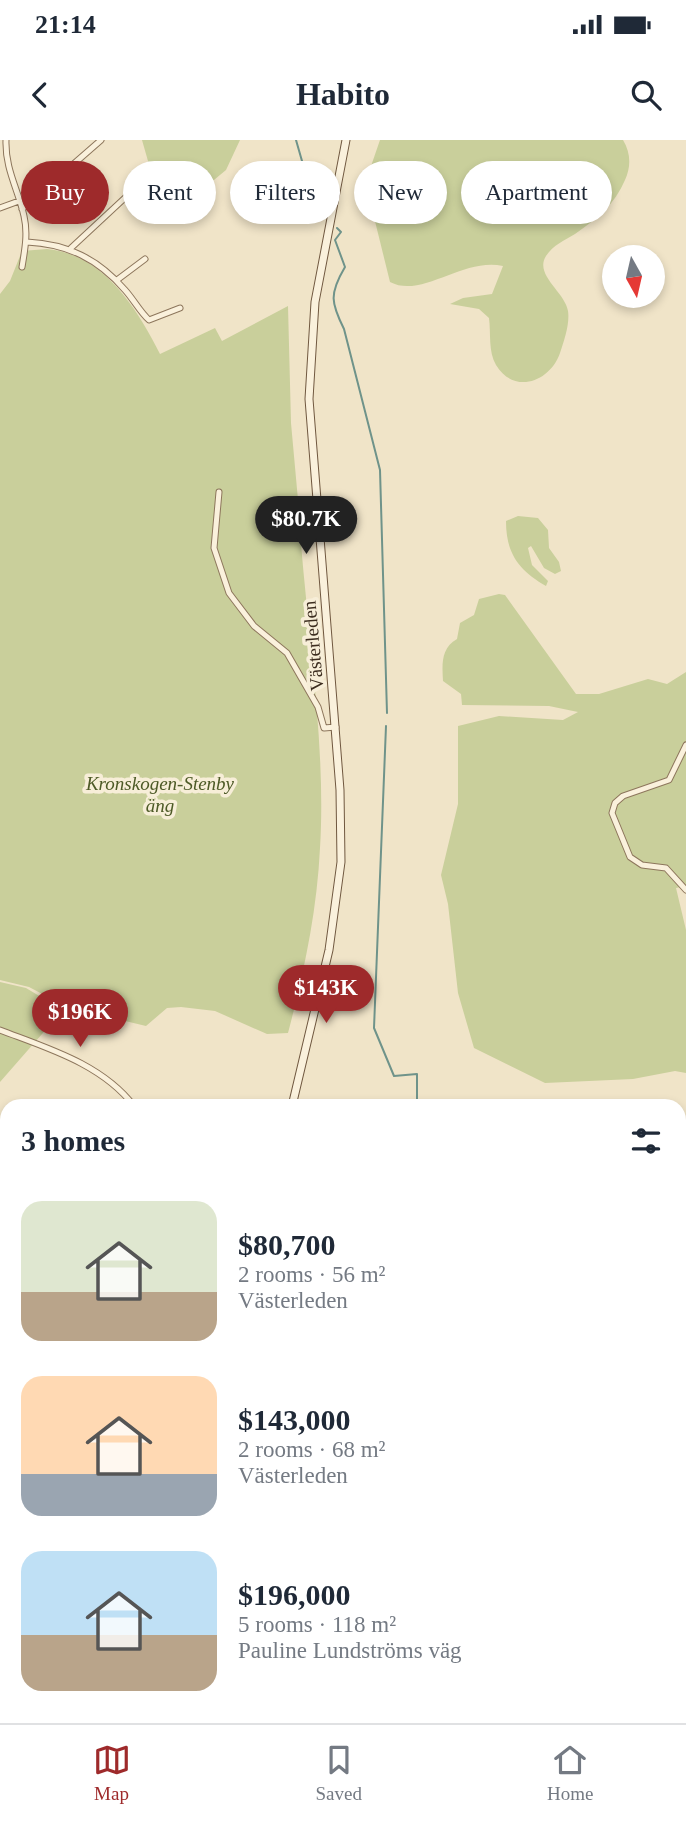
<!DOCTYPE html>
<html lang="en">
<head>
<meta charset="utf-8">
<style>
  :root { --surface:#fff; --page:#f2f2f3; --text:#1f2937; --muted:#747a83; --line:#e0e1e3; --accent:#9e2a2b }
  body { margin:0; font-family:Georgia,serif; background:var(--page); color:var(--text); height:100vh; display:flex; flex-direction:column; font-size:26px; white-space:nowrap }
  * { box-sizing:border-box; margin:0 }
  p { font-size:23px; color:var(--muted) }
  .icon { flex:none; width:38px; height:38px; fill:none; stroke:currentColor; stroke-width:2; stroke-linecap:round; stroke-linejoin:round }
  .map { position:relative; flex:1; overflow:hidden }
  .drawer { position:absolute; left:0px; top:959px; width:686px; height:625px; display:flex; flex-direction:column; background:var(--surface); border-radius:21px 21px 0 0; box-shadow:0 4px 10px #0003 }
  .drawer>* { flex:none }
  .top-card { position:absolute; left:21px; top:21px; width:644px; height:63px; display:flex; gap:14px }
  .needle { width:46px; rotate:172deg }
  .fabs { position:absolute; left:602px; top:105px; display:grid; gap:14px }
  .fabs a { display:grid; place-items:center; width:63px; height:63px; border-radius:50%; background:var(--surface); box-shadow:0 4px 10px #0003; font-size:35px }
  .price { position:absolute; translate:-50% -60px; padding:0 16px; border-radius:24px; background:var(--accent); color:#fff; font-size:23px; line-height:46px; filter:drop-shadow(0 2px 4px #0008) }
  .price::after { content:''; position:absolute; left:50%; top:42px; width:21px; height:16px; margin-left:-10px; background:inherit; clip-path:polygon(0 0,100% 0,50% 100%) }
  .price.on { background:#222; color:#fff }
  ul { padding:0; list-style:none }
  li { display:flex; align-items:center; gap:21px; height:175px; padding:0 21px }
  li span { display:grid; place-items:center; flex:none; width:196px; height:140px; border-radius:21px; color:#555 }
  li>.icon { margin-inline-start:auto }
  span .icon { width:84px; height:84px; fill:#fffc; stroke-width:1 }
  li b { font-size:30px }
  h2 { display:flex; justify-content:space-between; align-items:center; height:84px; padding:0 21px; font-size:30px }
  .pill { padding:0 24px; border-radius:32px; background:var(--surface); box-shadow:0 4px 10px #0003; font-size:24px; line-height:63px }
  .pill.on { background:var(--accent); color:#fff }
  .status { display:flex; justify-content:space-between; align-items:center; height:49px; padding:0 35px; background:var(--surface); direction:ltr }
  .status svg { height:19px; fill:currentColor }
  header { display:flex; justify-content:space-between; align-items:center; height:91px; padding:0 21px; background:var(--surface); font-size:32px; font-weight:800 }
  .dock { display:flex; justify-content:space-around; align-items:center; height:98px; border-top:2px solid var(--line); background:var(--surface); font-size:19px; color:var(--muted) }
  .dock a { display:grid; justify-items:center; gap:4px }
  .dock .on { color:var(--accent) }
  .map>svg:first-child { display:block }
</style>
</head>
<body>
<div class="status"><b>21:14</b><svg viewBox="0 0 49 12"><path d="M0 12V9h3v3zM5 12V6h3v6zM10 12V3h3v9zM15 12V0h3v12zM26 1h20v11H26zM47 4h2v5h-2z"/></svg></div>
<header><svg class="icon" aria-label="back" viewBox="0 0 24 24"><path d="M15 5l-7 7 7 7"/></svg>Habito<svg class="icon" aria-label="search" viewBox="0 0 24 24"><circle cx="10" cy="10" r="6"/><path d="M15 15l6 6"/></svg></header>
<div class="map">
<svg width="686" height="1583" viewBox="0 0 686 1583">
  <rect width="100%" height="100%" fill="#f0e4c8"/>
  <path fill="#c9cf9b" d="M142 0H240L226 30 161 84 142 62 148 21Z
    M380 0H623C631 13 631 27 625 40 615 64 597 79 575 94 565 100 553 105 546 116 534 135 565 152 568 171 570 184 564 201 560 213 550 242 514 255 496 225 488 212 491 193 489 178L479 169 450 164 463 158 492 154 503 126C463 117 422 159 390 142L371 65 370 29Z
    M47 109C103 114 137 168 160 214L215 188 222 201 288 166 291 283 298 360 304 366 308 395 301 404C309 501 326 612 320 708 317 771 304 832 288 893L267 894 215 871 181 867 167 868 146 886 67 867 29 847 0 840V154L10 141 22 111Z
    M518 376 538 378 548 390 549 408 559 422 561 431 555 434 544 428 531 406 528 408 532 425 548 441 546 446C519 430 506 414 506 381Z
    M499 454 505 455 576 554H599L648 539 667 544 686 532V746L676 748 686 790V933L675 931 633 939 545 943 474 908 458 853 448 764 441 735 458 664V586L499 576 563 580 578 572 549 566 462 565 461 554 443 541C442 524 441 508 457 499L460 483 474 475 479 459Z
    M0 842 26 848 51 863 55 874 49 886 0 942Z
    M679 1433 686 1443V1583H544L540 1577H679Z
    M425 1577H528L533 1583H430Z"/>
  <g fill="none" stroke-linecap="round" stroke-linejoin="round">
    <path stroke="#6f938a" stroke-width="2" d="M296 0 316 70 323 79
      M337 88 341 92 335 100 345 127C329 154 331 163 344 189L380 330 387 573
      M386 586 374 888 394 936 417 934V966
      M520 1583 522 1580"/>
    <defs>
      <path id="minor" d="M6 0C5 29 18 49 24 76 28 93 25 109 22 127
        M0 68 19 61
        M22 69 101 0
        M27 102C68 104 98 119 125 150 134 160 140 172 149 180L180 168
        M71 108 128 55
        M117 140 145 119
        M219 352 214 408 229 453 254 486 287 513 318 567 324 588 336 587
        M686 605 669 640 623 656 615 663 612 673 630 717 642 725 666 728 686 750
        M0 890C47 908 102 924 134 966
        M0 1149 7 1142
        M679 1152 686 1147
        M679 1192 686 1196
        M0 1226 7 1231
        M679 1286 686 1282
        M0 1412 7 1386
        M679 1424 686 1435
        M0 1475 5 1495
        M3 1495 2 1507 7 1515
        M360 1577 368 1583
        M420 1577 425 1583
        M0 1582 7 1553
        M83 1583 101 1577
        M218 1583 220 1577"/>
      <path id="tertiary" d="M679 1353 686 1351
        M0 1492 7 1491
        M0 1497 7 1496"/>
      <path id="secondary" d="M292 966 329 810 341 722 340 650 309 259 315 162 346 0
        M534 1577 538 1583"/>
    </defs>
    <use href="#minor" stroke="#8d765c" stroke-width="7"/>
    <use href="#tertiary" stroke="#8d765c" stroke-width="8"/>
    <use href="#secondary" stroke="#6f573f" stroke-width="9"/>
    <use href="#minor" stroke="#faf1dc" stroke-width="5"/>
    <use href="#tertiary" stroke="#faf1dc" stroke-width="6"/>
    <use href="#secondary" stroke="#faf1dc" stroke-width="7"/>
  </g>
  <g text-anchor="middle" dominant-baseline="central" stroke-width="7" stroke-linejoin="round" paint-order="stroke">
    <g font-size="19" fill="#3d2e20" stroke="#f7eed8">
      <text transform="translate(313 506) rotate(-95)">Västerleden</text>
    </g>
    <g font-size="19" font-style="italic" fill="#4d5a26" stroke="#f7eed8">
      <text x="160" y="643">Kronskogen-Stenby<tspan x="160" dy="22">äng</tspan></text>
    </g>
  </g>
</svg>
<div class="fabs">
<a><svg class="needle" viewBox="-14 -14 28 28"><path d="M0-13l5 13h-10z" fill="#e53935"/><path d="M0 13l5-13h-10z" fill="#747a83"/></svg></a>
</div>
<b class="price on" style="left:306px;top:416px">$80.7K</b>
<b class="price" style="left:326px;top:885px">$143K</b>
<b class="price" style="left:80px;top:909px">$196K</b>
<div class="top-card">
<a class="pill on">Buy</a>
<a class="pill">Rent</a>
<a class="pill">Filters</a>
<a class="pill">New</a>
<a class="pill">Apartment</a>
</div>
<section class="drawer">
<h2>3 homes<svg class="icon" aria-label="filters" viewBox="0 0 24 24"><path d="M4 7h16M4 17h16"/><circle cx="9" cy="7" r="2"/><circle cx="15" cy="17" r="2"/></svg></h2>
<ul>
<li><span style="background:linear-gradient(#dfe7d0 65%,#b9a48a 0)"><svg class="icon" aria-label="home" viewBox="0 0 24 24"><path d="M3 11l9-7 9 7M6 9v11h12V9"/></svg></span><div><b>$80,700</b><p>2 rooms · 56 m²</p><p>Västerleden</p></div></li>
<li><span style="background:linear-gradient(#ffd9b3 70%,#9aa5b1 0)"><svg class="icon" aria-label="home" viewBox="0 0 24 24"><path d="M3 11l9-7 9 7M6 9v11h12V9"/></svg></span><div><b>$143,000</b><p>2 rooms · 68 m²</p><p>Västerleden</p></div></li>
<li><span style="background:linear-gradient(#bfe0f5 60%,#b9a48a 0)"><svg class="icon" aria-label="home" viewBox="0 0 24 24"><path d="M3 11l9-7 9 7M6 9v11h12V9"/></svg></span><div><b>$196,000</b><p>5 rooms · 118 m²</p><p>Pauline Lundströms väg</p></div></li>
</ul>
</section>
</div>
<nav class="dock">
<a class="on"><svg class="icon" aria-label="map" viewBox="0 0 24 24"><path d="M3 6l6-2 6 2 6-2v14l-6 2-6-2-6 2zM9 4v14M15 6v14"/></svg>Map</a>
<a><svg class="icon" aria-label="saved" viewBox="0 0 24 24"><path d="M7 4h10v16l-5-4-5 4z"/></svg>Saved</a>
<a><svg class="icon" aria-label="home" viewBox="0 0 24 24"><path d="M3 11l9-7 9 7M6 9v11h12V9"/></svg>Home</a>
</nav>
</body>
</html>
